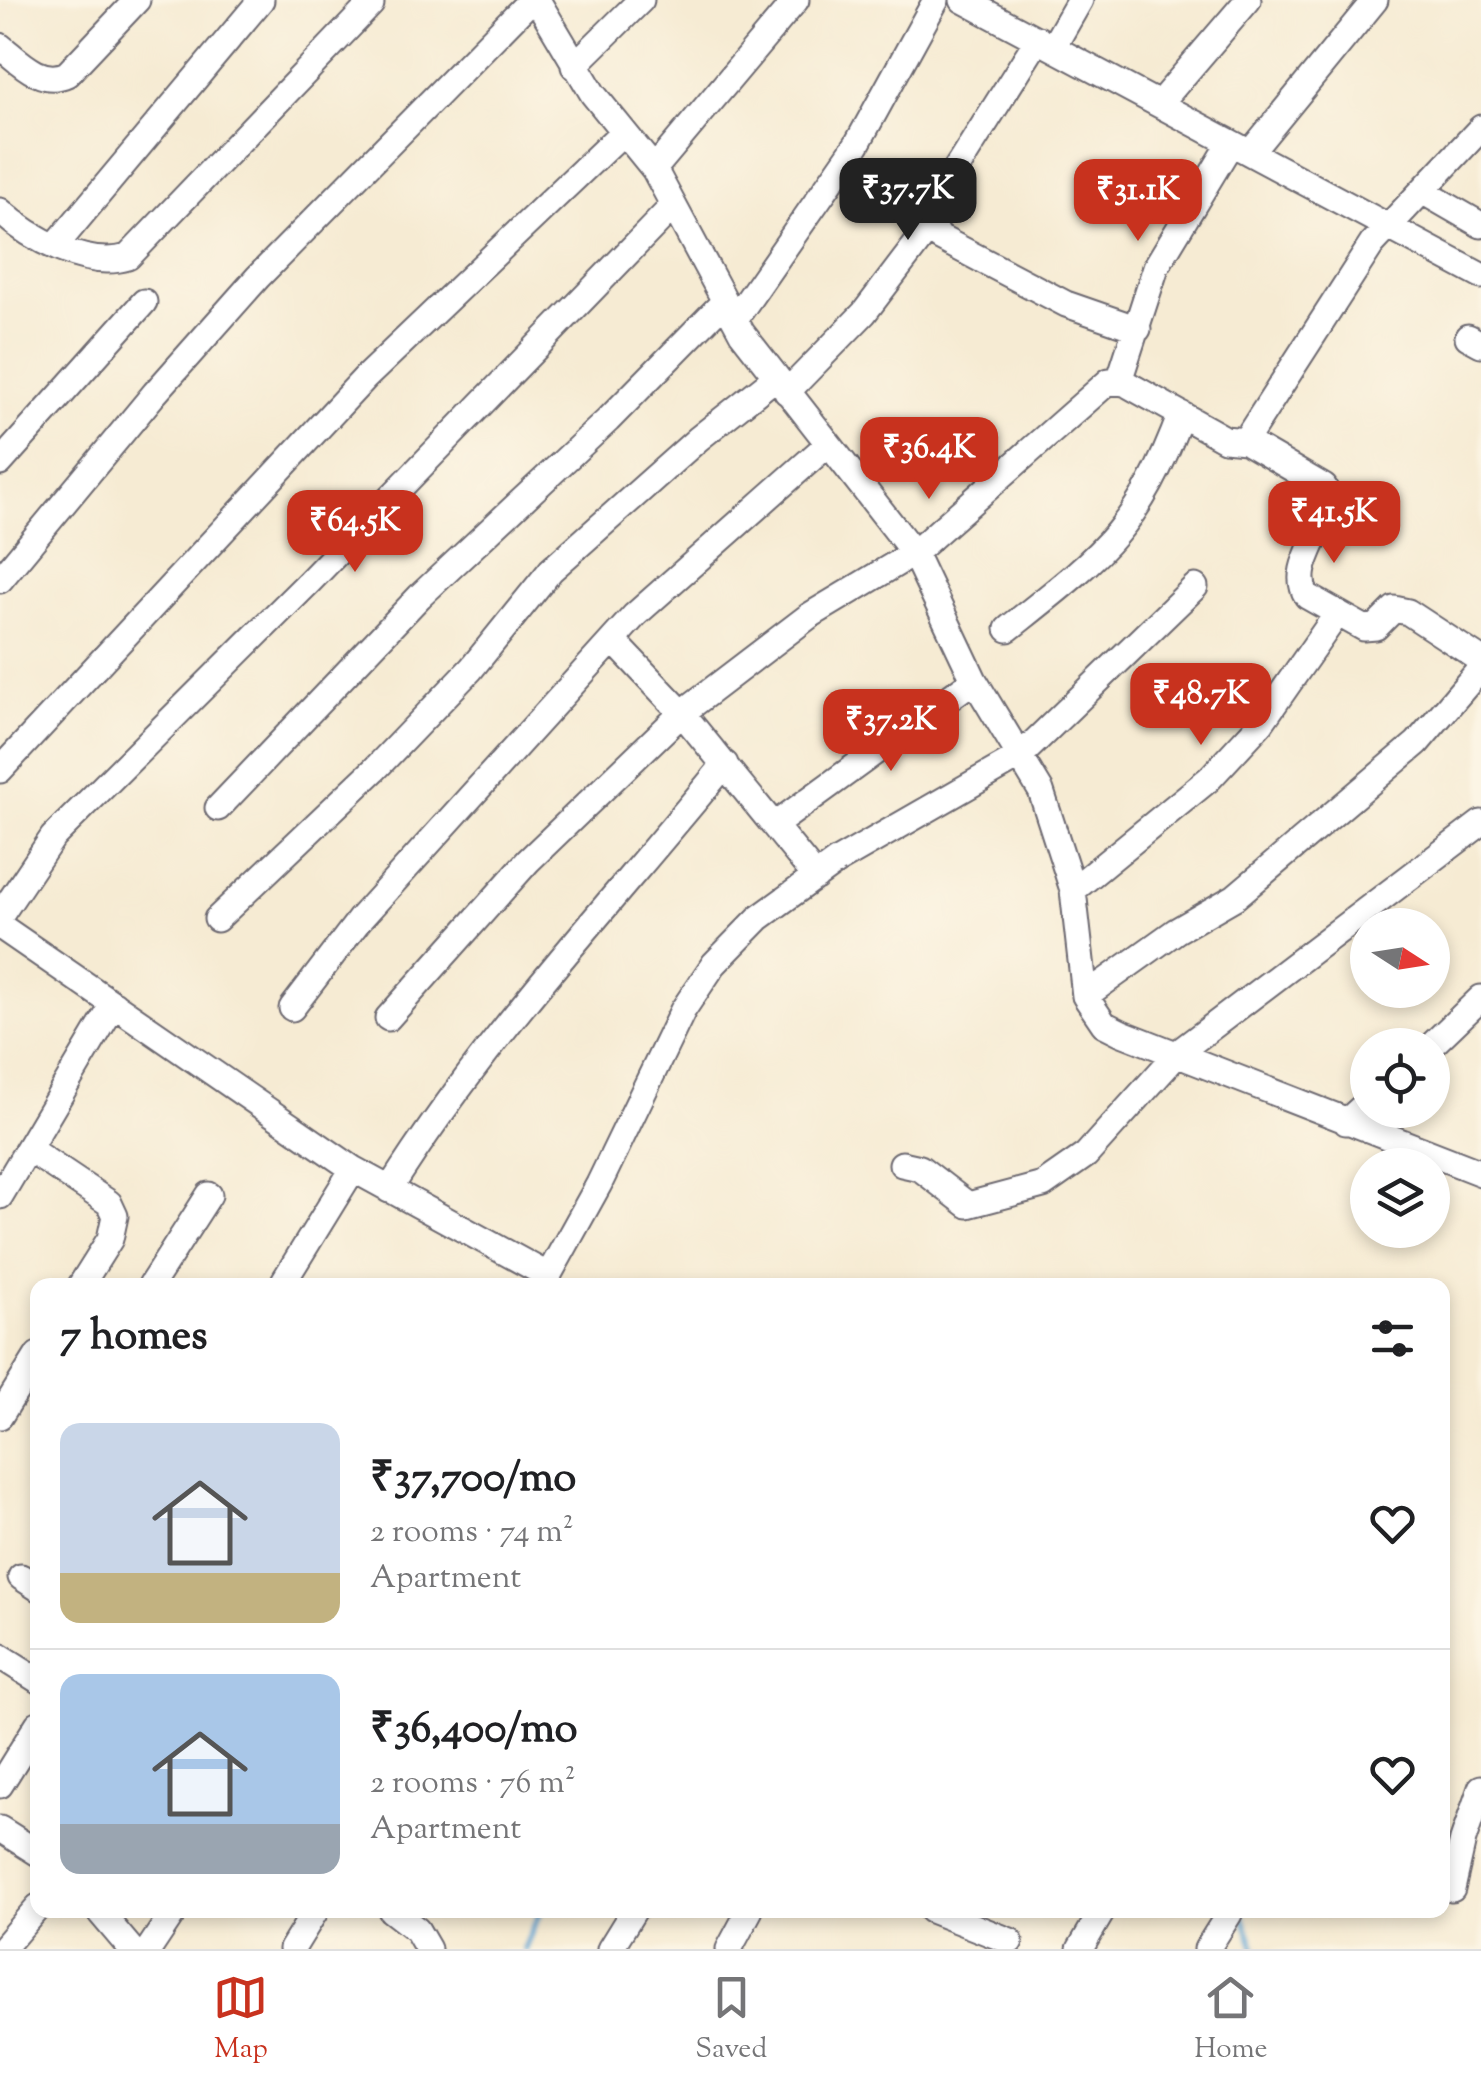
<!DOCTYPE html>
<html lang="en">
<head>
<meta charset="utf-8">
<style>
  :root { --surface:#fff; --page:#f2f2f2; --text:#202124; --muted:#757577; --line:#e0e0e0; --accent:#c8321e }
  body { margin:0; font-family:"Sorts Mill Goudy",serif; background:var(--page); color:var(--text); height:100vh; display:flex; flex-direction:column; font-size:38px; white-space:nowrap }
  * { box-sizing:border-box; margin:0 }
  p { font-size:32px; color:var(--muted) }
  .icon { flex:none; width:55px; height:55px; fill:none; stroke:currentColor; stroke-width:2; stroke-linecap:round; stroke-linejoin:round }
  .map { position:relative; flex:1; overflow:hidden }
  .panel { position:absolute; left:30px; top:1278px; width:1420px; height:640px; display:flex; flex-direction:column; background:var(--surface); border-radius:20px; box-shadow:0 5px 15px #0003 }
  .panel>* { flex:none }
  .needle { width:65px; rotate:102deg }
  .controls { position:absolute; left:1350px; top:908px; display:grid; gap:20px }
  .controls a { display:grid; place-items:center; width:100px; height:100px; border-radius:50%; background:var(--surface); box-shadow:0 5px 15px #0003; font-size:50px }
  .price { position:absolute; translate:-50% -85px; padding:0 22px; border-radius:20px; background:var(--accent); color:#fff; font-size:32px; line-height:65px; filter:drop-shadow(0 2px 5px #0008) }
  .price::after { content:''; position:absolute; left:50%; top:60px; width:30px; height:22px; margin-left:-15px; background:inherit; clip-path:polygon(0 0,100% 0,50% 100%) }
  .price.active { background:#222; color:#fff }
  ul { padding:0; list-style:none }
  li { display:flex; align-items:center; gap:30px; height:250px; padding:0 30px }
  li+li { border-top:2px solid var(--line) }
  li span { display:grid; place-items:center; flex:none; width:280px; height:200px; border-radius:20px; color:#555 }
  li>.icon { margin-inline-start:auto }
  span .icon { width:120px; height:120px; fill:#fffc; stroke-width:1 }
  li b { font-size:42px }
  h2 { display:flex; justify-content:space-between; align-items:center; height:120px; padding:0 30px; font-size:42px }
  .menu { display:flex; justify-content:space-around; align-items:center; height:140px; border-top:2px solid var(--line); background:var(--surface); font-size:28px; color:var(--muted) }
  .menu a { display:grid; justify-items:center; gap:5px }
  .menu .active { color:var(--accent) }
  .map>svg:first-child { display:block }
</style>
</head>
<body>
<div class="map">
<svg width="1481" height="1949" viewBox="0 0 1481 1949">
  <rect width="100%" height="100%" fill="#fcf5e5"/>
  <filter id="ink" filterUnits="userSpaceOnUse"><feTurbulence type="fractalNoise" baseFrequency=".01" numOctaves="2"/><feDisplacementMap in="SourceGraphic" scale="20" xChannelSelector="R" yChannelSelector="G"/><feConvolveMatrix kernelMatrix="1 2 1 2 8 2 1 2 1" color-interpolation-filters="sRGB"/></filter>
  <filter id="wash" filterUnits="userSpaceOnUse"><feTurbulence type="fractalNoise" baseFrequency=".0048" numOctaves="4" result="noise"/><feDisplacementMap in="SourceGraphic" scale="40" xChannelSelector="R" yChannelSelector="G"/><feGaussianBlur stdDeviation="2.25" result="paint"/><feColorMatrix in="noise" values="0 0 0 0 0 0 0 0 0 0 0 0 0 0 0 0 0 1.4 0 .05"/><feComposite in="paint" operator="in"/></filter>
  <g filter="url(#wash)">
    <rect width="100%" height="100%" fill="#f6ebd3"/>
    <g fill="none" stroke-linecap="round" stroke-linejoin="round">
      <path stroke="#5ea8d6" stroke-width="5" d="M1241 1910 1255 1949
        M524 1949 541 1910"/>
    </g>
  </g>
  <g filter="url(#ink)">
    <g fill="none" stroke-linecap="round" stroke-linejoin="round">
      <defs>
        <path id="minor" d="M537 0 593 94 654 169 742 333 914 553 974 680 1041 791 1073 890 1085 996 1104 1024 1122 1033 1481 1173
          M963 0 1481 276
          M1038 39 936 201 931 225 940 238 1066 304 1138 329
          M0 46C20 62 41 86 67 74L137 0
          M1053 47 1080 0
          M574 66 641 0
          M1159 104 1248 0
          M1250 153 1375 0
          M654 169 796 0
          M1422 191 1481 225
          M0 211C30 238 87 270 128 257L371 4
          M56 245 261 0
          M735 319 857 144 936 0
          M1468 337 1481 344
          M1119 381 1156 267 1231 143
          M787 392 864 313 931 225
          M1245 441 1324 487C1337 524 1286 564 1307 596L1364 628 1376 627 1394 609 1408 612 1481 660
          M0 463 144 302
          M0 580 155 393 258 277 531 0
          M1008 629C1101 555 1138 530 1181 414
          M613 640 682 713 816 877
          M0 770 365 378 623 132
          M218 808 420 596 608 420 725 301
          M776 824 974 680
          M1073 890 1209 779 1261 723 1337 614
          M0 916 53 837 309 582 673 206
          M217 919 375 769 471 669 551 570 698 439 776 377
          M0 926 353 1169 549 1276
          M1085 996 1176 931 1235 897 1417 743 1481 668
          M292 1008 360 919 635 615 827 445
          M388 1018 528 861 682 713 809 616 914 553 1109 381 1125 383 1225 439 1245 441 1372 244 1481 128
          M1432 1045 1481 998
          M1346 1122 1368 1102
          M30 1150 109 1203 115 1216 110 1239 81 1285
          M902 1164 920 1168 968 1205 1043 1185 1086 1155 1179 1052 1481 823
          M389 1190C486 1036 610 905 725 764
          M0 1196 114 1004
          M284 1281 353 1169
          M151 1285 209 1195
          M543 1285 599 1184 683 1010 714 964 759 918 836 862 1019 757 1195 587
          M0 1416 38 1355
          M21 1577 38 1588
          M0 1656 38 1680
          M0 1785 38 1724
          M0 1829 38 1853
          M1452 1889 1463 1840 1481 1788
          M98 1910 131 1949
          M391 1910 417 1930 428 1949
          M931 1910 1010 1941
          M2 1949 38 1907
          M149 1949 175 1910
          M292 1949 316 1910
          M610 1949 634 1910
          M729 1949 750 1910
          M1080 1949 1103 1910
          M1207 1949 1229 1914"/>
      </defs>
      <use href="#minor" stroke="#6c6870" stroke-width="29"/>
      <use href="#minor" stroke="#fff" stroke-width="25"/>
    </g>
  </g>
</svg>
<div class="controls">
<a><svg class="needle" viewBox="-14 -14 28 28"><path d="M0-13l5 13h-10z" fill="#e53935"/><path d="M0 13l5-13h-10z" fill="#757577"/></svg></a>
<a><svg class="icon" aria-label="locate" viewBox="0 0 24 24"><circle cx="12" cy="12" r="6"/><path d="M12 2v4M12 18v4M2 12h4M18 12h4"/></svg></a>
<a><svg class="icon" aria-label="layers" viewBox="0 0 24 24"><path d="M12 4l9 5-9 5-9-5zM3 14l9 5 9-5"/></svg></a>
</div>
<b class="price active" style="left:908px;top:243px">₹37.7K</b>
<b class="price" style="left:1138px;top:244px">₹31.1K</b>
<b class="price" style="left:929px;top:502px">₹36.4K</b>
<b class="price" style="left:1334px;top:566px">₹41.5K</b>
<b class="price" style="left:355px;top:575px">₹64.5K</b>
<b class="price" style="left:1201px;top:748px">₹48.7K</b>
<b class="price" style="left:891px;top:774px">₹37.2K</b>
<section class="panel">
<h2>7 homes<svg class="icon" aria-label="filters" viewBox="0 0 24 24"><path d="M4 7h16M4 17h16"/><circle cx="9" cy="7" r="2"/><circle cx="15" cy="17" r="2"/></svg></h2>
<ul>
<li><span style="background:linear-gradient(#c9d6e8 75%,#c2b280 0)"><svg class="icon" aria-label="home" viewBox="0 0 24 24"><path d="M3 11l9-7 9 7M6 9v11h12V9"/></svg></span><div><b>₹37,700/mo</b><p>2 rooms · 74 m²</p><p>Apartment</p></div><svg class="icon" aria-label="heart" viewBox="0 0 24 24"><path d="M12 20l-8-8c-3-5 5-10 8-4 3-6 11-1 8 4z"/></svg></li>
<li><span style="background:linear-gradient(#a9c7e8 75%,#9aa5b1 0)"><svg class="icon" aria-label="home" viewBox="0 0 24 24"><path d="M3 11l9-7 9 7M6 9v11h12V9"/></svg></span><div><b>₹36,400/mo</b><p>2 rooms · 76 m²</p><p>Apartment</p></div><svg class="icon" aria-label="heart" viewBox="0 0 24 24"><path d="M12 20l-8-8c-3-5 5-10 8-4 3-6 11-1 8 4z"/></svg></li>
</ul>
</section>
</div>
<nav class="menu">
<a class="active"><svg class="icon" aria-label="map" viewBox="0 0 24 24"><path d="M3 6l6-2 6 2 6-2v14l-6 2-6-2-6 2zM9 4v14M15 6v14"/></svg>Map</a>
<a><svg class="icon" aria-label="saved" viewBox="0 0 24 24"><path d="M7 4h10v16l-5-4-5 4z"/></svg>Saved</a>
<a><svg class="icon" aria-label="home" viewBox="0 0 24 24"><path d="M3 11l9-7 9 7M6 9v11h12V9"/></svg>Home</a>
</nav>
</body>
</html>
